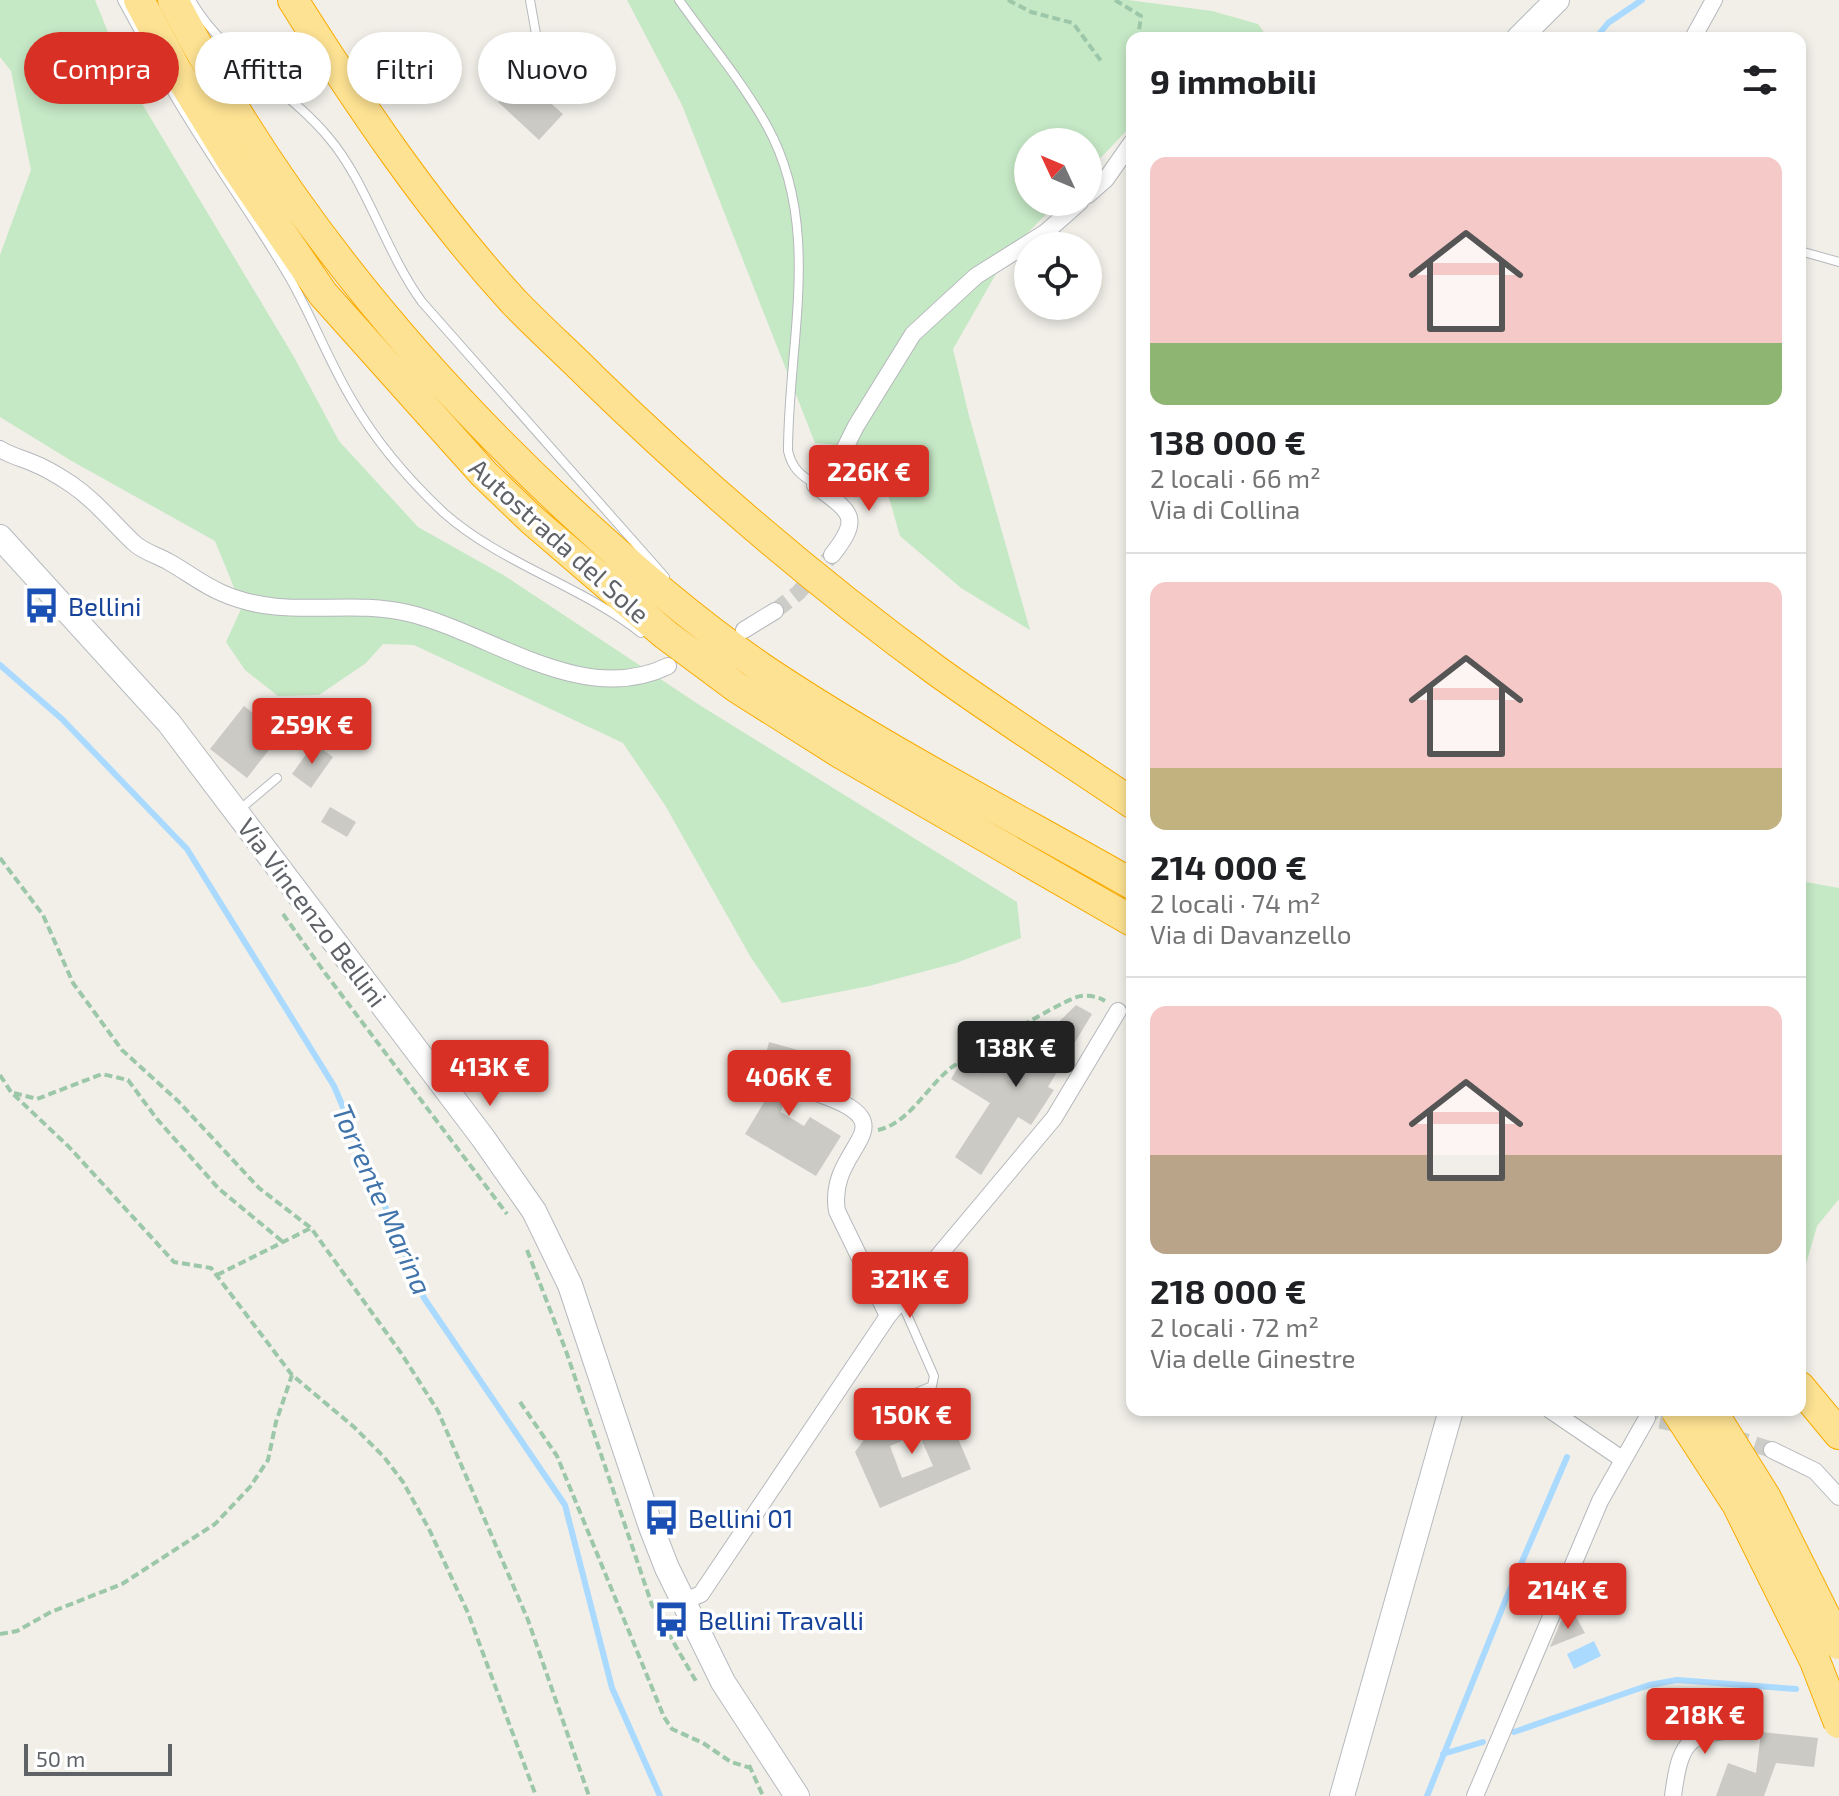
<!DOCTYPE html>
<html lang="it">
<head>
<meta charset="utf-8">
<style>
  :root { --surface:#fff; --page:#f2f2f2; --text:#202124; --muted:#757577; --line:#e0e0e0; --accent:#d93025 }
  body { margin:0; font-family:"Exo 2",sans-serif; background:var(--page); color:var(--text); height:100vh; display:flex; flex-direction:column; font-size:30px; white-space:nowrap }
  * { box-sizing:border-box; margin:0 }
  p { font-size:26px; color:var(--muted) }
  .icon { flex:none; width:44px; height:44px; fill:none; stroke:currentColor; stroke-width:2; stroke-linecap:round; stroke-linejoin:round }
  .map { position:relative; flex:1; overflow:hidden }
  .panel { position:absolute; left:1126px; top:32px; width:680px; height:1384px; display:flex; flex-direction:column; background:var(--surface); border-radius:16px; box-shadow:0 4px 12px #0003 }
  .panel>* { flex:none }
  .hud { position:absolute; left:24px; top:32px; width:760px; height:72px; display:flex; gap:16px }
  .needle { width:52px; rotate:314deg }
  .fabs { position:absolute; left:1014px; top:128px; display:grid; gap:16px }
  .fabs a { display:grid; place-items:center; width:88px; height:88px; border-radius:50%; background:var(--surface); box-shadow:0 4px 12px #0003; font-size:40px }
  .scale { position:absolute; left:24px; bottom:20px; width:148px; box-sizing:border-box; padding-left:8px; border:4px solid #5f6368; border-top:0; font-size:22px; line-height:28px; white-space:nowrap; color:#5f6368; -webkit-text-stroke:6px #fff; paint-order:stroke }
  .price { position:absolute; translate:-50% -68px; padding:0 18px; border-radius:8px; background:var(--accent); color:#fff; font-size:26px; line-height:52px; filter:drop-shadow(0 2px 4px #0008) }
  .price::after { content:''; position:absolute; left:50%; top:48px; width:24px; height:18px; margin-left:-12px; background:inherit; clip-path:polygon(0 0,100% 0,50% 100%) }
  .price.active { background:#222; color:#fff }
  ul { padding:0; list-style:none }
  li { display:grid; align-content:center; gap:16px; height:424px; padding:0 24px }
  li+li { border-top:2px solid var(--line) }
  li span { display:grid; place-items:center; height:248px; border-radius:16px; color:#555 }
  li>.icon { margin-inline-start:auto }
  span .icon { width:144px; height:144px; fill:#fffc; stroke-width:1 }
  li b { font-size:34px }
  h2 { display:flex; justify-content:space-between; align-items:center; height:96px; padding:0 24px; font-size:34px }
  .tag { padding:0 28px; border-radius:36px; background:var(--surface); box-shadow:0 4px 12px #0003; font-size:28px; line-height:72px }
  .tag.active { background:var(--accent); color:#fff }
  .map>svg:first-child { display:block }
</style>
</head>
<body>
<div class="map">
<svg width="1839" height="1796" viewBox="0 0 1839 1796">
  <rect width="100%" height="100%" fill="#f1efe8"/>
  <path fill="#c5e8c5" d="M0 0H95L126 77 294 357 339 441 418 527 505 576 701 706 1017 902 1021 938 956 963 869 986 782 1003 750 956 665 805 623 743 414 645 383 644 366 663 319 695 278 696 245 670 226 642 242 607 215 541 70 460 0 417V255L31 170 11 71 0 57Z
    M627 0H1128L1212 11 1258 24 1268 38H1132V125L1088 171V142H1028V202H1058L1008 253 953 349 969 416 1030 630 961 588 900 536 875 449 815 443 682 105Z
    M1800 881 1839 888V1199L1817 1226 1800 1285Z"/>
  <path fill="#aadaff" d="M1594 1641 1601 1656 1574 1669 1567 1654Z"/>
  <g fill="none" stroke-linecap="round" stroke-linejoin="round">
    <path stroke="#aadaff" stroke-width="6" d="M1596 38 1608 23 1642 0
      M0 665 62 719 187 849 334 1086 424 1298 565 1505 612 1688 660 1796
      M1774 1410H1790
      M1514 1732 1649 1685 1677 1680 1796 1689
      M1443 1754 1483 1742
      M1427 1796 1506 1599 1567 1457"/>
  </g>
  <path fill="#cccac5" fill-rule="evenodd" d="M507 39 534 63 521 77 563 114 539 140 498 102 507 92 480 68Z
    M244 706 273 729 264 740 272 746 247 778 210 749Z
    M314 743 333 757 311 788 292 774Z
    M330 807 356 822 347 837 321 822Z
    M1076 1005 1092 1014 1048 1087 1054 1090 1031 1125 1018 1117 981 1175 955 1157 990 1103 951 1079 960 1064 978 1074 988 1059 1009 1071Z
    M769 1042 798 1050 791 1076 783 1083 786 1094 781 1112 804 1126 810 1117 841 1136 816 1176 745 1134 772 1089 758 1085Z
    M943 1403 971 1469 880 1508 855 1452 865 1438ZM919 1434 933 1466 902 1478 890 1446Z
    M1575 1615 1585 1633 1550 1647 1561 1621Z
    M1714 1695 1722 1715 1692 1728 1681 1713Z
    M1761 1732 1818 1738 1814 1767 1776 1763 1764 1796H1716L1728 1763 1756 1773Z"/>
  <g fill="none" stroke-linecap="round" stroke-linejoin="round">
    <path stroke="#ccccc8" stroke-width="16" stroke-dasharray="16 8" stroke-linecap="butt" d="M775 611 798 593 832 555
      M1654 1410 1647 1418 1686 1426
      M1732 1437 1772 1450"/>
    <defs>
      <path id="lane" d="M122 0 154 59
        M191 0C223 57 288 88 329 138 367 183 385 251 422 302L665 577
        M530 0 546 91
        M679 0C708 41 742 81 767 126 823 227 788 342 788 451 792 468 800 475 815 484
        M168 85C205 150 250 211 288 275 312 316 328 360 352 400 375 440 410 481 444 513 502 564 580 585 641 633
        M1800 251 1839 262
        M238 811 277 778
        M890 1404 932 1386 934 1376 901 1301"/>
      <path id="street" d="M1693 38 1714 0
        M1088 195 1106 179 1132 142
        M0 449C11 456 22 458 33 463 46 468 59 476 71 484 96 501 111 521 133 542 143 552 157 555 169 562 187 572 203 585 222 593 285 621 345 598 408 613 491 633 582 708 668 666
        M832 555C863 516 850 512 815 485L844 450 856 426 913 334 976 276 1046 232 1080 202
        M744 630 775 611
        M794 1086C928 1124 825 1140 837 1211L888 1316
        M1550 1410 1622 1459
        M1772 1450 1815 1471 1839 1497
        M683 1602 701 1594 888 1316 1054 1118 1118 1011
        M1475 1796 1600 1501 1647 1418
        M1673 1796C1681 1735 1690 1733 1749 1729"/>
      <path id="secondary" d="M1519 38 1557 0
        M0 537 169 723 483 1138 534 1211 570 1285 651 1527 667 1568 723 1682 797 1796
        M1342 1796 1451 1410"/>
      <path id="highway" d="M139 0 175 68 232 161 323 294 484 474 531 519 666 635 736 687 842 754 1132 921
        M173 0C272 193 409 361 567 508 630 566 693 621 763 669 881 748 1009 814 1132 884
        M293 0C359 105 430 210 514 302 539 328 566 352 592 378 700 483 815 582 937 671 1001 717 1067 759 1132 803
        M1800 1387 1839 1434"/>
    </defs>
    <use href="#lane" stroke="#b5b8bc" stroke-width="10"/>
    <use href="#street" stroke="#b5b8bc" stroke-width="18"/>
    <use href="#secondary" stroke="#b6babf" stroke-width="26"/>
    <use href="#highway" stroke="#f9ab00" stroke-width="32"/>
    <path stroke="#9cc7a9" stroke-width="4" stroke-dasharray="8 4" stroke-linecap="butt" d="M1008 0 1031 12 1073 23 1101 61
      M1115 0 1141 16 1138 38
      M0 858 43 915 73 983 122 1050 178 1101 259 1188 311 1228
      M283 914 325 973 507 1214
      M0 1075 11 1092 69 1147 174 1262 211 1268 292 1375 354 1427 384 1457 403 1482 429 1529 468 1613 536 1796
      M14 1093 37 1099 102 1074 128 1080 157 1119 218 1188 283 1242
      M878 1130C910 1123 927 1086 952 1067 968 1057 1069 996 1081 996 1089 995 1099 997 1105 1001
      M527 1250 566 1351 652 1605 697 1683
      M217 1275 311 1228 401 1353 438 1411 528 1620 589 1796
      M520 1402 557 1456 664 1717 672 1729 703 1743 731 1762 751 1768
      M0 1634 17 1631 51 1612 122 1584 215 1524 250 1487 268 1460 276 1422 292 1375
      M749 1765 763 1796"/>
    <use href="#lane" stroke="#fff" stroke-width="8"/>
    <use href="#street" stroke="#fff" stroke-width="16"/>
    <use href="#secondary" stroke="#fff" stroke-width="24"/>
    <use href="#highway" stroke="#fde293" stroke-width="30"/>
    <defs>
      <path id="highway-bridge" d="M1676 1410 1737 1504 1815 1661 1839 1723
        M1711 1410 1766 1498 1839 1644"/>
    </defs>
    <use href="#highway-bridge" stroke="#f9ab00" stroke-width="32" stroke-linecap="butt"/>
    <use href="#highway-bridge" stroke="#fde293" stroke-width="30"/>
  </g>
  <defs>
    <symbol id="bus-bare" viewBox="-9 -9 18 18"><path d="M-5-6H5V4H4V6H2V4H-2V6H-4V4H-5ZM-3.5-4V0h7V-4ZM-3.5 1.2v1.5H-2V1.2ZM2 1.2v1.5H3.5V1.2Z" fill="#1a4fb4" stroke="#fff" stroke-width="2.5" paint-order="stroke"/></symbol>
  </defs>
  <g fill-rule="evenodd">
    <use href="#bus-bare" x="16" y="580" width="51" height="51"/>
    <use href="#bus-bare" x="636" y="1492" width="51" height="51"/>
    <use href="#bus-bare" x="646" y="1594" width="51" height="51"/>
  </g>
  <g text-anchor="middle" dominant-baseline="central" stroke-width="7" stroke-linejoin="round" paint-order="stroke">
    <g font-size="26" fill="#5f6368" stroke="#fff">
      <text transform="translate(560 540) rotate(42)">Autostrada del Sole</text>
      <text transform="translate(313 912) rotate(53)">Via Vincenzo Bellini</text>
    </g>
    <g font-size="26" fill="#164399" stroke="#fff" text-anchor="start">
      <text x="68" y="605">Bellini</text>
      <text x="688" y="1517">Bellini 01</text>
      <text x="698" y="1619">Bellini Travalli</text>
    </g>
    <g font-size="28" font-style="italic" fill="#4174aa" stroke="#fff">
      <text transform="translate(383 1199) rotate(66)">Torrente Marina</text>
    </g>
  </g>
</svg>
<div class="fabs">
<a><svg class="needle" viewBox="-14 -14 28 28"><path d="M0-13l5 13h-10z" fill="#e53935"/><path d="M0 13l5-13h-10z" fill="#757577"/></svg></a>
<a><svg class="icon" aria-label="locate" viewBox="0 0 24 24"><circle cx="12" cy="12" r="6"/><path d="M12 2v4M12 18v4M2 12h4M18 12h4"/></svg></a>
</div>
<div class="scale">50 m</div>
<b class="price" style="left:869px;top:513px">226K €</b>
<b class="price" style="left:312px;top:766px">259K €</b>
<b class="price active" style="left:1016px;top:1089px">138K €</b>
<b class="price" style="left:490px;top:1108px">413K €</b>
<b class="price" style="left:789px;top:1118px">406K €</b>
<b class="price" style="left:910px;top:1320px">321K €</b>
<b class="price" style="left:912px;top:1456px">150K €</b>
<b class="price" style="left:1568px;top:1631px">214K €</b>
<b class="price" style="left:1705px;top:1756px">218K €</b>
<div class="hud">
<a class="tag active">Compra</a>
<a class="tag">Affitta</a>
<a class="tag">Filtri</a>
<a class="tag">Nuovo</a>
</div>
<section class="panel">
<h2>9 immobili<svg class="icon" aria-label="filters" viewBox="0 0 24 24"><path d="M4 7h16M4 17h16"/><circle cx="9" cy="7" r="2"/><circle cx="15" cy="17" r="2"/></svg></h2>
<ul>
<li><span style="background:linear-gradient(#f6c9c9 75%,#8fb573 0)"><svg class="icon" aria-label="home" viewBox="0 0 24 24"><path d="M3 11l9-7 9 7M6 9v11h12V9"/></svg></span><div><b>138 000 €</b><p>2 locali · 66 m²</p><p>Via di Collina</p></div></li>
<li><span style="background:linear-gradient(#f6c9c9 75%,#c2b280 0)"><svg class="icon" aria-label="home" viewBox="0 0 24 24"><path d="M3 11l9-7 9 7M6 9v11h12V9"/></svg></span><div><b>214 000 €</b><p>2 locali · 74 m²</p><p>Via di Davanzello</p></div></li>
<li><span style="background:linear-gradient(#f6c9c9 60%,#b9a48a 0)"><svg class="icon" aria-label="home" viewBox="0 0 24 24"><path d="M3 11l9-7 9 7M6 9v11h12V9"/></svg></span><div><b>218 000 €</b><p>2 locali · 72 m²</p><p>Via delle Ginestre</p></div></li>
</ul>
</section>
</div>
</body>
</html>
